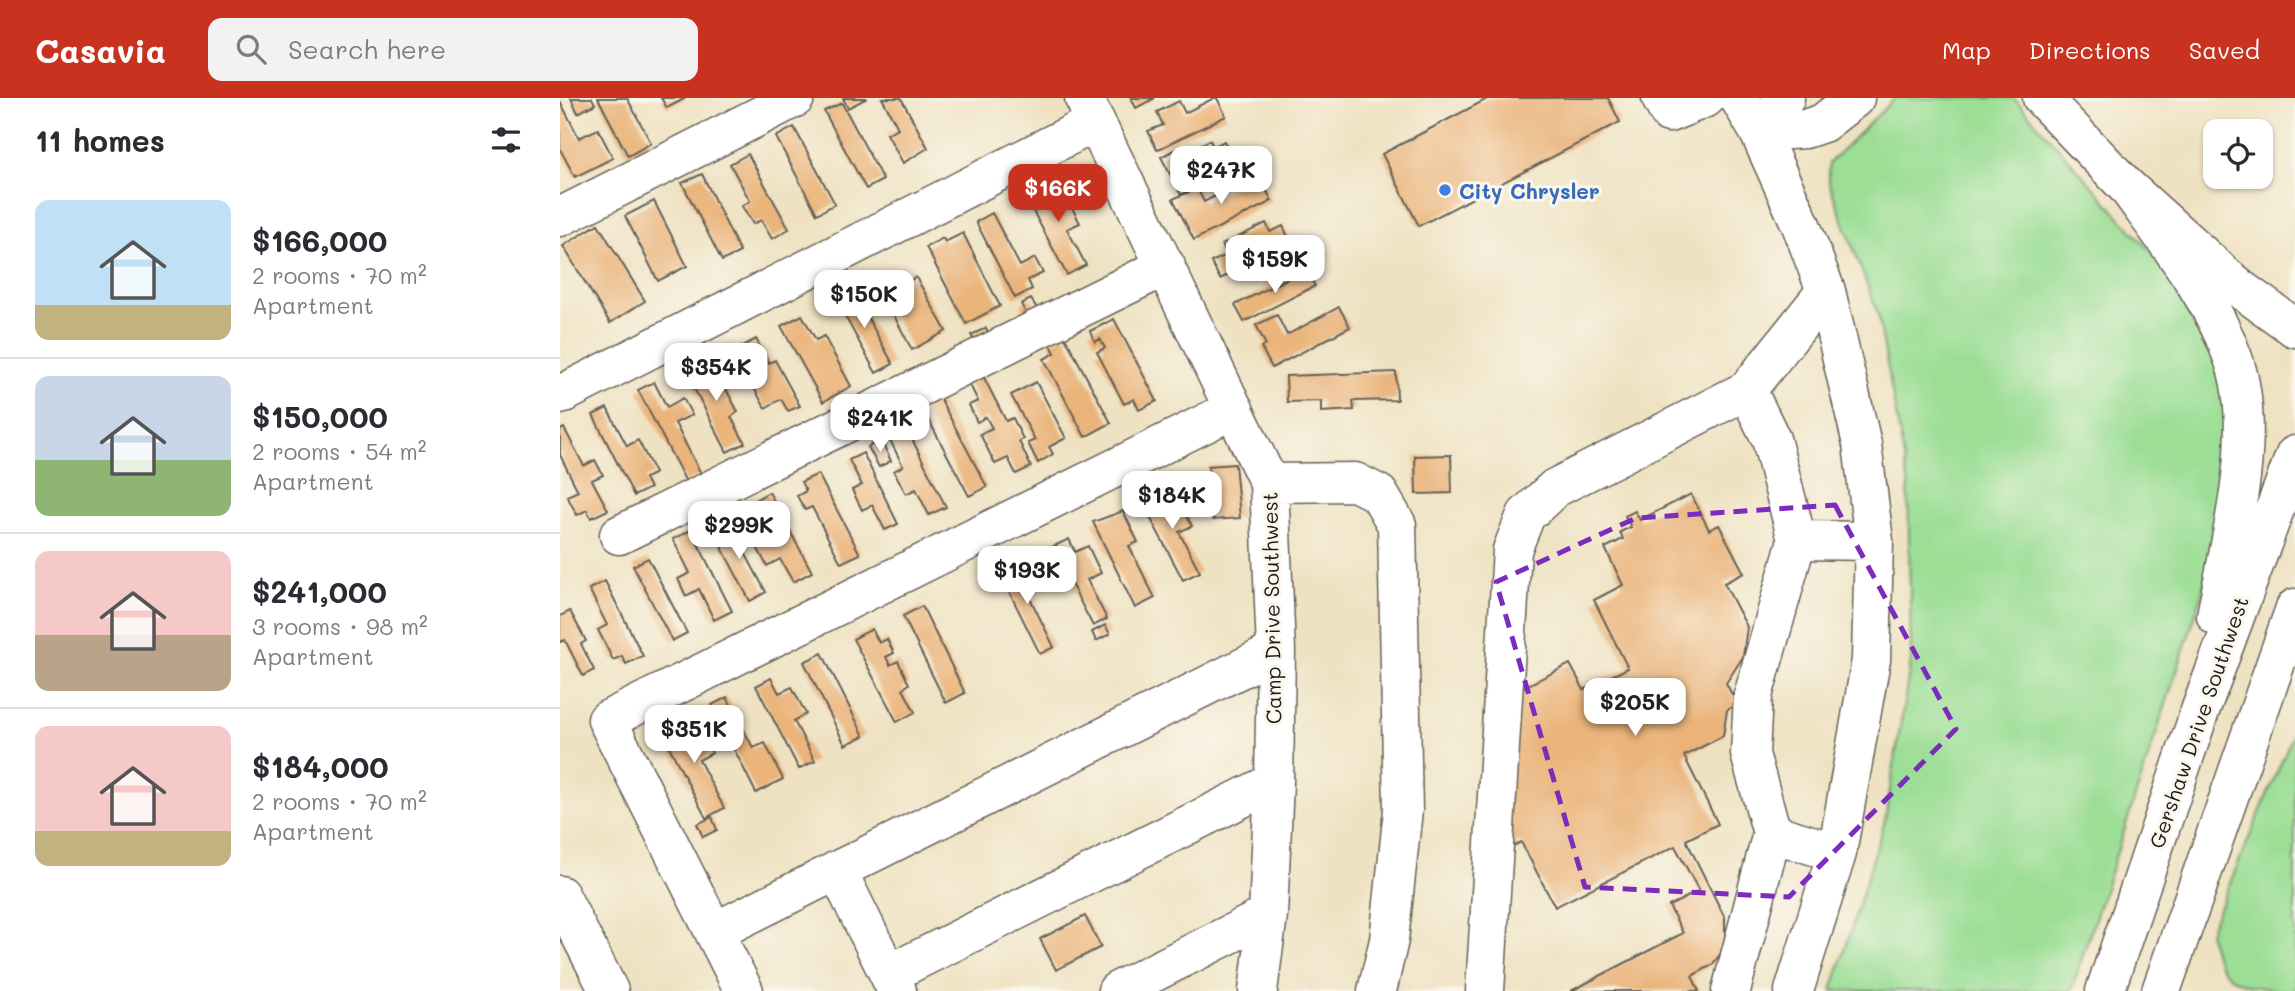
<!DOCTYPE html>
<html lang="en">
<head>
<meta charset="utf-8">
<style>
  :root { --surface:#fff; --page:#f2f2f3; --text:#2b2b33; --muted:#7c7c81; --line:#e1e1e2; --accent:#c8321e }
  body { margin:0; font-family:Mali,sans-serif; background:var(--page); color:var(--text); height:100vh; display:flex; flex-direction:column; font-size:26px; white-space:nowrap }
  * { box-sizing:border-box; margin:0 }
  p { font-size:23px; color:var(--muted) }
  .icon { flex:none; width:38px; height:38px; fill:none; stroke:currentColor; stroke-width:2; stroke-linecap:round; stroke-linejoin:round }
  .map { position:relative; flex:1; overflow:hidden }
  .drawer { display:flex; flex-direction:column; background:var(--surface); width:560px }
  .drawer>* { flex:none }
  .buttons { position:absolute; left:1643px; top:21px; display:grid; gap:14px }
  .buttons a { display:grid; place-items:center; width:70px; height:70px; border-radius:14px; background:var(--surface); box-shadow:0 2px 5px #0004; font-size:35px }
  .price { position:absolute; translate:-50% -60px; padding:0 16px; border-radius:14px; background:#fff; color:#222; font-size:23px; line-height:46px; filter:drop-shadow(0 2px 4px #0008) }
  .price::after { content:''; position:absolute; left:50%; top:42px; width:21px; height:16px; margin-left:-10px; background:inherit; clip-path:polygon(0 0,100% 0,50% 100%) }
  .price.active { background:var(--accent); color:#fff }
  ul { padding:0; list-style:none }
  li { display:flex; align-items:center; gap:21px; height:175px; padding:0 35px }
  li+li { border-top:2px solid var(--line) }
  li span { display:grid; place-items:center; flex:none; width:196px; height:140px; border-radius:14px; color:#555 }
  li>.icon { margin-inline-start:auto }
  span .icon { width:84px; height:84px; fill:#fffc; stroke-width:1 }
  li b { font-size:30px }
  h2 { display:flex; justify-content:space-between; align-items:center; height:84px; padding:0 35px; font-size:30px }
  header { display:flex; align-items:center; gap:42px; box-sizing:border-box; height:98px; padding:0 35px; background:var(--accent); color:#fff }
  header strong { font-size:33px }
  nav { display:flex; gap:38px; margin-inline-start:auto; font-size:24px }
  .search { width:490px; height:63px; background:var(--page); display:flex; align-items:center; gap:18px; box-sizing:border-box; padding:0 24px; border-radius:14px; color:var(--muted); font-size:26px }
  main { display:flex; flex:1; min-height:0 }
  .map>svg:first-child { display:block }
</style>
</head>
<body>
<header>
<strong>Casavia</strong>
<div class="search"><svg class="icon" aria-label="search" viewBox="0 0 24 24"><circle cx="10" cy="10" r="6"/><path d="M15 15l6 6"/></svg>Search here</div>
<nav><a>Map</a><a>Directions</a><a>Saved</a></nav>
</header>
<main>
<section class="drawer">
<h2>11 homes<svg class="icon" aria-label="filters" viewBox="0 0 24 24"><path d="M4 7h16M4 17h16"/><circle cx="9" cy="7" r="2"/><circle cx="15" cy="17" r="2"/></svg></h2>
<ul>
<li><span style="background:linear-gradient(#bfe0f5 75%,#c2b280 0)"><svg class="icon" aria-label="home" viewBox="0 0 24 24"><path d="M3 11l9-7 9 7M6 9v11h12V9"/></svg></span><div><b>$166,000</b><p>2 rooms · 70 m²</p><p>Apartment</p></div></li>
<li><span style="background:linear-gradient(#c9d6e8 60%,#8fb573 0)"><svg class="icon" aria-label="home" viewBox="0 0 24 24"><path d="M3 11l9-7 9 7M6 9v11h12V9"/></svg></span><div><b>$150,000</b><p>2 rooms · 54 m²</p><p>Apartment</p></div></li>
<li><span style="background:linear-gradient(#f6c9c9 60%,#b9a48a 0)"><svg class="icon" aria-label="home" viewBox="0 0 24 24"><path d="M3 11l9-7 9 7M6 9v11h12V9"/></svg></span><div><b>$241,000</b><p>3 rooms · 98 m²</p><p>Apartment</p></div></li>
<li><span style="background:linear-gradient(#f6c9c9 75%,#c2b280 0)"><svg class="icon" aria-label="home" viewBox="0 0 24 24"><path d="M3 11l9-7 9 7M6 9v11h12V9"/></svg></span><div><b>$184,000</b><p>2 rooms · 70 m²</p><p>Apartment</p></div></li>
</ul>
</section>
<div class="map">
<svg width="1735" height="893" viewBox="0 0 1735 893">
  <rect width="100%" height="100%" fill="#fbf7ec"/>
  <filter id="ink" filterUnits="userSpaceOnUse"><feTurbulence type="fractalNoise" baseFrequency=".0143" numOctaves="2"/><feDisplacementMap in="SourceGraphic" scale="14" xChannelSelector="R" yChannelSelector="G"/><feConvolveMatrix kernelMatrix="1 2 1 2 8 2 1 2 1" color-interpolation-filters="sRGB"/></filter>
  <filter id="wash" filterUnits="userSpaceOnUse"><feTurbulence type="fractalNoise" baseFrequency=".00686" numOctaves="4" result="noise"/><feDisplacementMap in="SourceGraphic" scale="28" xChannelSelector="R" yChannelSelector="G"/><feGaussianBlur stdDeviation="1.57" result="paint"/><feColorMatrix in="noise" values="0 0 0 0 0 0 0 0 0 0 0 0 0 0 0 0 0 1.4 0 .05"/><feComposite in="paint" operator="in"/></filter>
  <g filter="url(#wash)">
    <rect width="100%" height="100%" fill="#efe2c2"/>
    <path fill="#9cde96" stroke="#5c7d59" stroke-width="2" d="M1335 0H1454L1631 199 1659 242 1677 332 1640 503 1511 893H1272L1325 722 1351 562 1348 383 1318 216 1269 85V65Z
      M1735 632V893C1716 893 1686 889 1670 879 1657 870 1652 849 1649 834Z"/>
    <g id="blocks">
      <path fill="#eab47a" d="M11 0H32L35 6 18 15Z
        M38 0H67L91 45 68 58Z
        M101 0H126L107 10Z
        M283 0H307L288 10Z
        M322 0H341L368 50 343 65 327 36 338 30Z
        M571 0H595L576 10Z
        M654 0H657L666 18 597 52 588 33 603 27 597 14 619 3 625 15Z
        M929 0H1048L1060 24 859 128 822 56Z
        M0 3 19 40 38 31 53 60 15 79 0 51Z
        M282 5 323 82 306 91 264 13Z
        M234 29 275 106 257 116 216 39Z
        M650 42 653 49 664 43 677 67 621 97 601 59 614 52 617 59Z
        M188 56 229 131 212 141 201 122 193 126 182 108 190 103 170 66Z
        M142 76 180 154 162 163 122 85Z
        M698 76 712 103 634 142 613 101 637 90 644 104Z
        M498 83 520 125 507 131 526 167 507 177 466 100Z
        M94 103 127 168 98 183 65 118Z
        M432 115 460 168 475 160 483 175 468 182 472 191 455 200 416 124Z
        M706 125 710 134 723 128 732 147 660 181 651 164 667 157 662 147Z
        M38 126 85 203 50 225 3 148Z
        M403 135 440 208 406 226 366 149 383 140 385 144Z
        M746 171 755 188 684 224 675 207Z
        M356 179 386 233 352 252 323 197Z
        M291 189 333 266 316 275 274 198Z
        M471 201 480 215 469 221 461 206Z
        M779 209 790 229 712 270 701 249 706 247 696 227 717 217 727 237Z
        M242 217 256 242 264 238 291 288 263 304 221 228Z
        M554 221 597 303 579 312 574 301 564 306 537 254 545 250 540 241 535 244 530 233Z
        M426 230 431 241 417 248 411 237Z
        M504 237 551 325 525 339 484 261 495 255 490 245Z
        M196 241 209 265 215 262 240 308 228 313 221 301 205 310 174 253Z
        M140 261 147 274 155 270 178 314 171 319 185 345 167 354 123 269Z
        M420 272 446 323 453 320 463 341 459 343 471 369 456 376 448 360 435 366 420 336 432 330 426 319 417 324 409 307 418 303 406 279Z
        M836 274 837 302 793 303 794 312 761 314V303L727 304 726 278Z
        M94 284 107 309 123 300 132 317 115 325 141 376 126 384 78 292Z
        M476 284 506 340 489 349 493 356 478 365 468 345 475 342 451 297Z
        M376 293 427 389 409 398 358 302Z
        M47 310 67 348 78 342 95 375 85 380 90 390 74 398 33 317Z
        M4 330 24 368 35 362 43 377 32 382 48 412 31 420 27 412 17 417 7 398 18 393 0 357V332Z
        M347 331 386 409 369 417 356 391 346 396 334 373 343 368 329 340Z
        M321 342 331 363 319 369 308 349Z
        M303 355 338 426 325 432 312 407 302 412 292 392 302 387 289 362Z
        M891 357 892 395 856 396 855 358Z
        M675 366 680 420 653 422 648 368Z
        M258 376 300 456 281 465 252 409 245 412 237 398 246 393 241 384Z
        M604 390 615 411 621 407 632 428 619 434 640 474 623 482 581 402Z
        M209 394 252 474 233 484 220 461 207 468 185 427 177 432 170 419 179 415 177 412Z
        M1131 396 1149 432 1159 427 1184 475 1164 485 1187 529 1183 559 1166 585 1177 606 1167 612 1163 638 1124 658 1158 726 1126 742 1165 820V839L1161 855 1152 867 1132 878 1139 893H1011L1123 835 1109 808 1139 793 1115 748 995 809 961 744 943 753 952 595 1010 566 1024 592 1068 570 1034 502 1063 487 1045 450 1063 441 1060 434 1071 429 1065 418 1075 413 1080 422Z
        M563 413 578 444 569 448 595 500 575 510 533 424Z
        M168 423 206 494 190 503 152 431Z
        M131 432 172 513 154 522 139 491 126 498 118 481 130 475 113 441Z
        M509 441 515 454 528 448 541 475 527 482 547 521 533 528 492 449Z
        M88 460 127 535 112 543 73 468Z
        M451 465 458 480 469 475 477 491 468 496 494 549 480 556 438 471Z
        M45 483 83 558 66 566 62 558 53 562 38 532 47 527 29 491Z
        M362 508 405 595 386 605 343 518Z
        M10 513 26 543 21 546 34 572 23 578 5 542 0 544V518Z
        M545 527 550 536 536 543 532 534Z
        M312 531 319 545 327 541 334 555 326 559 330 567 338 563 349 586 343 591 355 614 337 624 293 541Z
        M262 555 304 638 285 647 244 564Z
        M211 580 219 595 232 589 246 616 234 623 255 663 239 671 196 588Z
        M167 599 193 650 205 645 223 681 196 695 152 607Z
        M118 624 124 635 138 628 152 655 139 662 164 710 146 720 101 633Z
        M152 719 157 732 143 739 137 726Z
        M525 818 541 849 496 872 480 841Z"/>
    </g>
  </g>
  <g filter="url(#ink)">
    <use href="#blocks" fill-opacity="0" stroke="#666156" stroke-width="2"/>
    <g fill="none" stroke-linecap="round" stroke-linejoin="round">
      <defs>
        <path id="minor" d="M524 0 709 385 716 553 714 684 708 817 698 893
          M1101 0 1109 15 1146 0
          M1179 0 1199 34 1241 127 1266 193 1302 346 1314 443 1311 562 1277 755 1234 893
          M0 119 235 0
          M0 297 536 24
          M709 385 795 384 819 396 837 427 843 712 829 842 817 893
          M59 437 606 168
          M1237 442 1314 443
          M1212 735 1277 755
          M277 772 337 893
          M0 797 49 893
          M154 834 716 553
          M329 876 714 684
          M184 893 47 622 674 311
          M557 893 708 817
          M925 893 952 452 966 417 995 390 1187 292 1266 193
          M1171 893 1212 735 1190 656 1193 598 1237 442 1211 341 1187 292"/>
        <path id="highway" d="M1482 0 1567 89 1679 190 1735 230
          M1199 34 1245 31 1263 25 1295 0
          M1199 34 1225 0
          M1567 89C1606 143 1650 196 1673 260 1700 334 1670 442 1656 518
          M1545 893 1640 613 1735 357
          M1601 893 1735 510"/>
      </defs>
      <use href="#minor" stroke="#666156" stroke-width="41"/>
      <use href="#highway" stroke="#666156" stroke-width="41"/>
      <use href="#minor" stroke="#fff" stroke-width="38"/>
      <use href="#highway" stroke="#fff" stroke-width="38"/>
    </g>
  </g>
  <path fill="none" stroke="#7b2cbf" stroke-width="5" stroke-dasharray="14 9" stroke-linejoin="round" d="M1275 407 1396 631 1229 799 1025 789 936 484 1076 420Z"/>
  <circle fill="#3f7fe0" stroke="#fbf7ec" stroke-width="2.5" cx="885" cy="92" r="7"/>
  <g text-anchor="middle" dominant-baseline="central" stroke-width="6" stroke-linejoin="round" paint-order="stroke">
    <g font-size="21" font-weight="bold" fill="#366cbe" stroke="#fbf7ec" text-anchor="start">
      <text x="899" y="92">City Chrysler</text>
    </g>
    <g font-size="21" fill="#1c1c1c" stroke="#fbf7ec">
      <text transform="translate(711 510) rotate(-91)">Camp Drive Southwest</text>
      <text transform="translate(1638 624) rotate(-71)">Gershaw Drive Southwest</text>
    </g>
  </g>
</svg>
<div class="buttons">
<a><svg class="icon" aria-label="locate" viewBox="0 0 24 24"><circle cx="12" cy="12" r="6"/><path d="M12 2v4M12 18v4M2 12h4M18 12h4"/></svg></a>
</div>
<b class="price" style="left:661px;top:108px">$247K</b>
<b class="price active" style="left:498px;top:126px">$166K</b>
<b class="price" style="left:715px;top:197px">$159K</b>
<b class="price" style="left:304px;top:232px">$150K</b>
<b class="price" style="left:156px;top:305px">$354K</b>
<b class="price" style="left:320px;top:356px">$241K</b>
<b class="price" style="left:612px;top:433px">$184K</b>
<b class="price" style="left:179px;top:463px">$299K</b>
<b class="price" style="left:467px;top:508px">$193K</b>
<b class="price" style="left:1075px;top:640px">$205K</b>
<b class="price" style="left:134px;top:667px">$351K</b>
</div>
</main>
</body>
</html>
